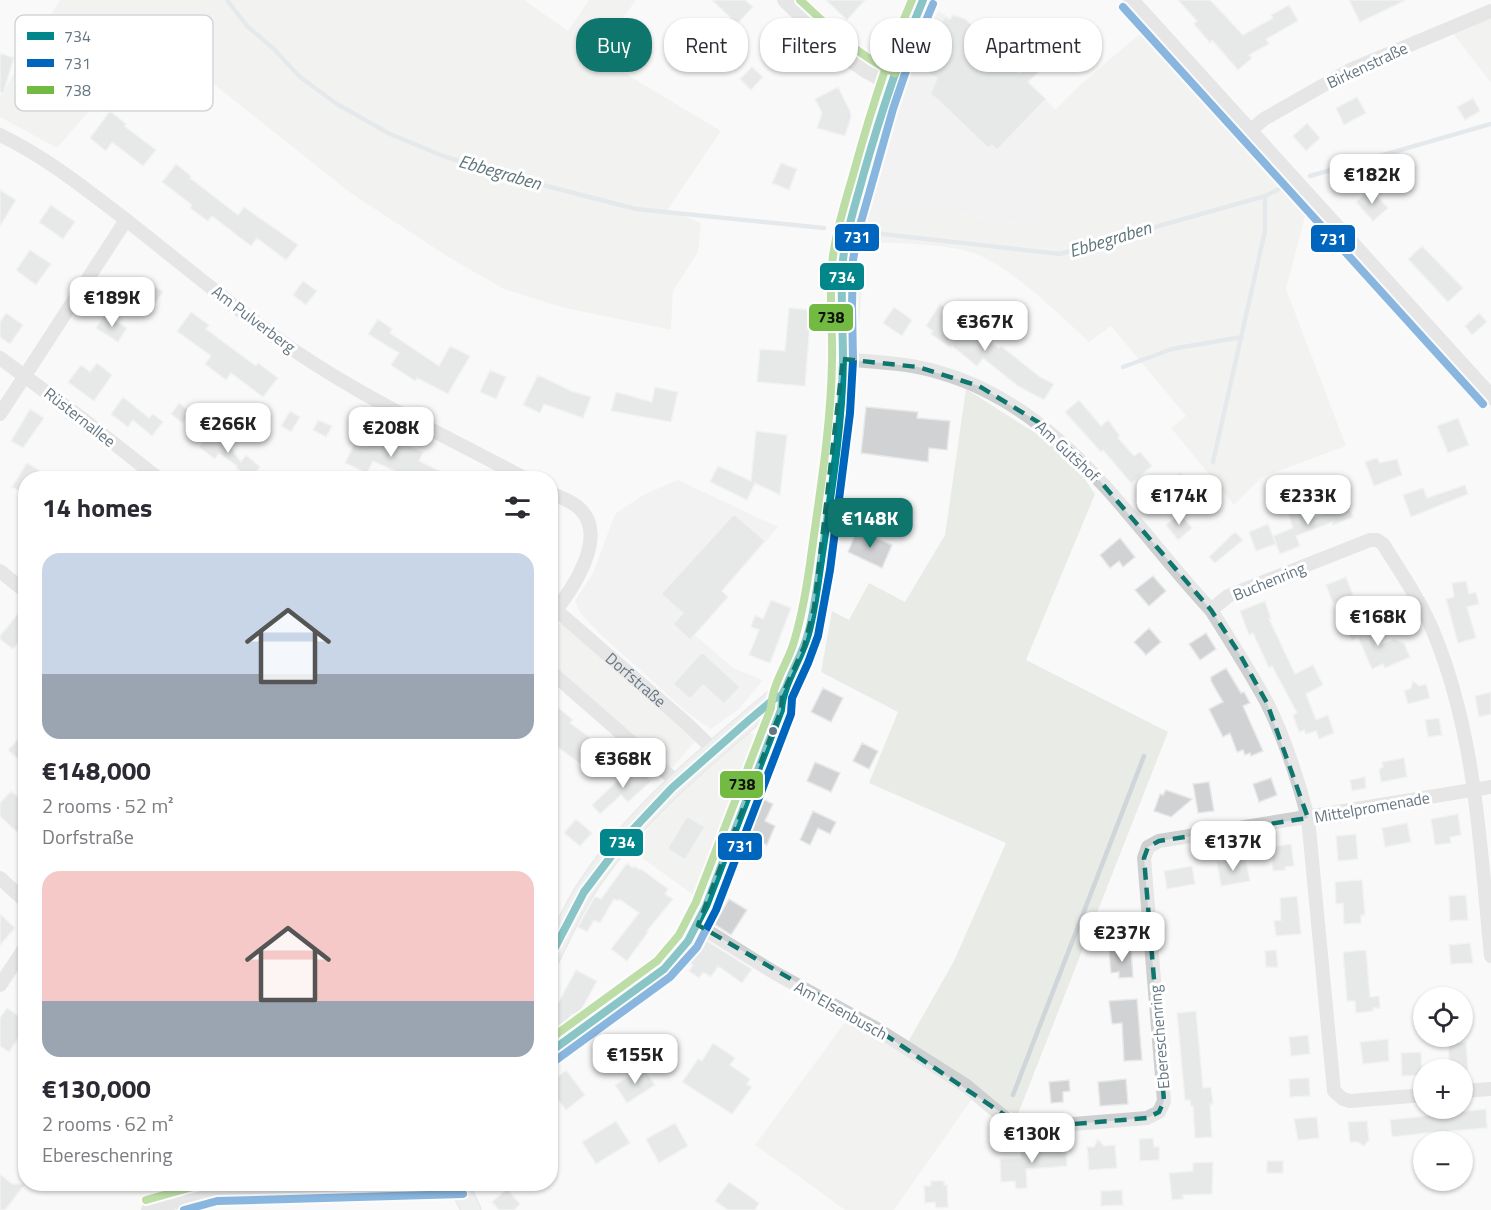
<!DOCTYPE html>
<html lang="en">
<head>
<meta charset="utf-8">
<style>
  :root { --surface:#fff; --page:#f2f2f3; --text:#2b2b33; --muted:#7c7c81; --accent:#0f766e }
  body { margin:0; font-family:"Titillium Web",sans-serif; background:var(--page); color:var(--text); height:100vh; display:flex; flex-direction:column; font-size:22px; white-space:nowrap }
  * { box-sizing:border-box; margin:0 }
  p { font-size:20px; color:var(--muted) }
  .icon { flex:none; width:33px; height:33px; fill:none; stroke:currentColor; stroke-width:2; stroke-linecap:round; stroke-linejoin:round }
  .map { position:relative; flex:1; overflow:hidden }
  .side { position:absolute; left:18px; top:471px; width:540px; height:720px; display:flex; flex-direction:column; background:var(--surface); border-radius:24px; box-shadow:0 2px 4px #0004 }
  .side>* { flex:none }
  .guide { position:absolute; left:576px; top:18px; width:570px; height:54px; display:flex; gap:12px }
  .controls { position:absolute; left:1413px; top:987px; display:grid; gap:12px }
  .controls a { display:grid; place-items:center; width:60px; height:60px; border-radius:50%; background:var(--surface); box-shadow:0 2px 4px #0004; font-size:30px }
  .price { position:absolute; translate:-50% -51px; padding:0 14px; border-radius:12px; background:#fff; color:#222; font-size:20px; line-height:39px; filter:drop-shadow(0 2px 3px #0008) }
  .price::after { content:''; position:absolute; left:50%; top:36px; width:18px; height:14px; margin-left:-9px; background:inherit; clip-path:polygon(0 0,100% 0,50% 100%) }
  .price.on { background:var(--accent); color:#fff }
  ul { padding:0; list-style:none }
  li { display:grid; align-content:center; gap:12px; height:318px; padding:0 24px }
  li span { display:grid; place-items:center; height:186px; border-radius:18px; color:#555 }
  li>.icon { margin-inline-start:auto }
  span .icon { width:108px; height:108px; fill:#fffc; stroke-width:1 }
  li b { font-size:26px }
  h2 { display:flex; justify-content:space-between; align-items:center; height:72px; padding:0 24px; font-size:26px }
  .tag { padding:0 21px; border-radius:24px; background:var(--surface); box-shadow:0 2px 4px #0004; font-size:21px; line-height:54px }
  .tag.on { background:var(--accent); color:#fff }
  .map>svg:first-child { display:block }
</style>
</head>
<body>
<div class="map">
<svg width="1491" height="1210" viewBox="0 0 1491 1210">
  <rect width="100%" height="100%" fill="#f9f9f9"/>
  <path fill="#e8e9e9" d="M938 11 980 35 1056 110 1046 122 1042 139 1038 227 869 200 898 111 920 51Z
    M678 480 778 527 722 591 728 597 720 606 698 616 706 623 695 635 733 668 763 680 739 709 711 729 689 714 601 635 580 613 575 601 593 573 615 514 643 495Z"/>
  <path fill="#e8ebe6" d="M60 0H524L568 31 589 0H636L596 56 721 131 668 209 701 223 698 252 673 291 671 330 561 307 504 289 453 260 352 194 173 52 124 71 57 148 0 117V96Z
    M1491 15V83L1451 31Z
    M1142 32 1308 205 1286 289 1346 446 1262 477 1234 505 1171 428 1186 416 1111 326 1089 342C1060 315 1004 260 967 251 932 243 895 243 860 242L869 200 1037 227C1039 200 1037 149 1045 125 1052 105 1123 49 1142 32Z
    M850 270 862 284 860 320 851 337 849 303Z
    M966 389 1037 434 1073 462 1095 494 1026 660 1168 732 1018 1114 991 1107 974 1096 894 1210H845L755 1145 848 1018 903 1051 954 961 1006 843 869 783 898 712 821 672 832 611 849 620 869 583 905 602 945 535Z
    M557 624H564L696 740 672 768 551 664V632Z
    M747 732 758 736 760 748 702 901 632 851 673 794Z"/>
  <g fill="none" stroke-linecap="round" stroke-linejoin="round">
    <path stroke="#ced6d9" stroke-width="4.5" d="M227 0 247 26 274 49 300 77 337 104 390 134 443 156 500 174 636 209 824 228
      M1310 176 1491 124
      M865 232 1060 254 1265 196 1279 189
      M1123 367 1172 349 1242 337
      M1213 462 1265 231V196
      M1013 1095 1144 756"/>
  </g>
  <path fill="#d0d2d3" stroke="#e8e8e8" stroke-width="1.5" d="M712 0H745L753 7 737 24Z
    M826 0H865L847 20Z
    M1178 0H1210L1243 35 1273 18 1271 15 1289 5 1298 21 1266 39 1269 44 1249 55 1252 58 1238 70 1212 40 1210 43 1194 24 1197 21Z
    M1349 0H1406L1360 22Z
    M953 15 965 19 974 27 972 31 980 35 1019 73 1038 55 1047 64 1028 82 1046 99 997 150 992 145 988 148 936 98 930 95 937 78 921 70 944 17 950 19Z
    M1065 40 1074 50 1065 59 1056 49Z
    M0 53 14 58 3 93 0 92Z
    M752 67 763 77 751 90 740 79Z
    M838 87 850 111 851 117 845 136 817 128 822 113 815 99Z
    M1357 97 1366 113 1344 125 1336 108Z
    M1473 98 1480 111 1465 120 1457 107Z
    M110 111 126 124 124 126 156 150 143 166 112 142 106 151 90 138Z
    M1307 123 1320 138 1306 151 1293 136Z
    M781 163 797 169 789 190 772 183Z
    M176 164 191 176 190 178 238 215 244 207 298 245 286 260 257 238 251 246 212 216 208 221 190 208 192 205 162 182Z
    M1370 167 1381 179 1373 187 1362 175Z
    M1370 189 1388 208 1373 221 1356 202Z
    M0 190 16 200 0 226Z
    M51 205 75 222 63 239 39 222Z
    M1422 246 1463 288 1448 302 1408 259Z
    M30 250 51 264 36 285 16 270Z
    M145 279 163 292 147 314 129 301Z
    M303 281 317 291 306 305 293 295Z
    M940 304 999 348 1001 346 1040 377 1054 384 1044 400 1018 386 983 358 977 366 952 346 951 348 931 334 933 331 926 326Z
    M894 307 912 320 902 336 883 323Z
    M789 308 811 310 805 386 757 382 760 349 785 351Z
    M191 312 209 325 206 329 256 366 258 363 278 378 263 397 231 373 226 380 205 364 211 356 177 331Z
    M6 313 23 325 10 344 0 337V322Z
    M1479 313 1487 322 1472 335 1465 326Z
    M105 314 127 328 118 342 96 328Z
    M378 319 392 329 390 333 439 366 450 346 470 356 448 394 417 378 415 381 391 365 399 353 368 334Z
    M97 363 112 375 94 401 68 382 81 365 90 372Z
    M490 370 506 377 496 399 480 392Z
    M538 375 571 391 591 397 583 418 544 404 540 413 523 405Z
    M655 387 678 392 671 422 611 411 616 392 652 402Z
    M123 397 149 418 153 414 163 422 152 436 133 420 128 427 111 414Z
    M1079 400 1101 426 1108 420 1120 436 1118 438 1134 456 1140 452 1152 466 1131 483 1103 450 1101 452 1065 412Z
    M179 403 190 412 183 423 171 414Z
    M866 407 918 412 917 418 950 421 947 450 929 448 928 462 861 453Z
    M30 409 44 418 23 448 11 441Z
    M290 411 300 417 291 432 281 426Z
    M1458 418 1469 445 1448 453 1437 426Z
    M318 420 332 426 326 437 313 430Z
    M211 431 227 443 241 462 246 455 260 467 251 478H249L236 468 237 466 219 453 215 459 199 447Z
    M361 431 393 447 396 440 423 452 419 461 454 478H410L373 461 367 473 345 463Z
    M756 431 787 435 780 495 755 483 747 500 710 482 718 466 751 481Z
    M1377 458 1380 463 1397 459 1402 475 1374 486 1365 462Z
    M27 463 51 478H26V495L12 487Z
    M1180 473 1190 485 1179 494 1169 482Z
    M1465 485 1468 494 1411 517 1403 495 1423 488 1427 498Z
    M1348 504 1353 517 1333 525 1332 522 1296 536 1300 546 1280 554 1273 536 1293 528 1288 512 1298 508 1300 514 1309 510 1312 518Z
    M1180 513 1192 528 1178 540 1166 525Z
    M734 514 765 541 722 591 728 597 690 640 673 624 683 613 661 594Z
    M1268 524 1276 544 1256 551 1249 532Z
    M857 530 892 545 882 568 848 552Z
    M1235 532 1243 540 1215 563 1209 557Z
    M1120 538 1135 557 1123 567 1119 561 1110 568 1100 555Z
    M1153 576 1166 591 1149 606 1135 590Z
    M1346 577 1353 595 1333 603 1326 585Z
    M1466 581 1469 594 1476 592 1479 604 1467 607 1476 638 1458 643 1446 599 1454 597 1452 583Z
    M771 600 791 608 770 663 749 655 759 630 751 627 755 615 763 619Z
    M1265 601 1271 619H1269L1295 674 1313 665 1323 685 1306 694 1316 720 1328 715 1334 733 1319 739 1316 731 1306 734 1304 730 1299 732 1293 715 1297 713 1272 666 1269 668 1253 633 1249 635 1240 611Z
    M26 604V633L13 649 0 639V636Z
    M1363 618 1376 647 1394 639 1404 643 1410 657 1385 668 1383 664 1372 669 1358 637 1352 640 1345 626Z
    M1149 628 1161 642 1146 655 1134 642Z
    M1206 633 1216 649 1200 660 1189 644Z
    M702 652 740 687 724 704 703 685 690 699 673 684Z
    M1226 668 1241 693 1244 692 1250 703 1243 706 1263 751 1251 756 1250 753 1245 755 1243 750 1237 752 1230 733 1223 737 1209 709 1223 702 1211 681V677Z
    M1413 681 1419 686 1426 684 1430 698 1408 704 1404 691 1411 688Z
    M823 688 843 698 831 722 811 712Z
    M1491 692V714L1479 717 1475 696Z
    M550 701 573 720 570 723 614 755 598 777 550 741Z
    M1439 718 1442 735 1428 737 1425 720Z
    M26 731V766L8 750Z
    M862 743 878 751 869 769 853 761Z
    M1404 758 1407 777 1381 782 1379 769 1383 767 1382 762Z
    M815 762 840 773 831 792 807 781Z
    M635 764 651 781 628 802 621 795 600 814 592 805Z
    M1365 777 1366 788 1352 791 1350 780Z
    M1271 778 1277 795 1259 802 1253 784Z
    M1209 782 1214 811 1198 813 1193 784Z
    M1166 790 1192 799 1171 817 1154 811 1160 794 1163 795Z
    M11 791 26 804V823L17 832 0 816V803Z
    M761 798 773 804 765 821 775 826 767 845 745 835Z
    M813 811 836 822 830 834 818 828 810 845 800 840Z
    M1458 814 1461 835 1450 837 1451 843 1435 845 1431 819Z
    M687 816 705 827 685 860 667 849Z
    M576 819 592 833 580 846 564 833Z
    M1407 823 1411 842 1385 847 1382 828Z
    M1356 834 1358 859 1338 861 1336 836Z
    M1291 844 1294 866 1285 867V870L1273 871 1271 847Z
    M1245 857 1250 881 1221 886 1217 862Z
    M627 863 633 868 634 866 640 870 641 869 668 889 665 894 673 899 647 931 648 932 627 961 611 949 639 913 619 899 618 901 614 899 600 923 594 920 587 932 578 927 595 896 601 899Z
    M1192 866 1195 884 1167 889 1164 871Z
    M1362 880 1365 915H1361V923L1344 924 1343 903 1336 904 1335 882Z
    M1466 895 1468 920 1450 921 1449 896Z
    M1297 896 1301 934 1276 936 1274 921 1281 920 1280 898Z
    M729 899 747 910 731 935 714 924Z
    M0 914 15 928 0 945Z
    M704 939 752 969 742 983 718 966 711 977 703 972 699 978 689 971 693 965 689 963Z
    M1470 943 1473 963 1451 964 1449 945Z
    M1131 949 1133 977 1119 978V972L1111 973 1109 950Z
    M1276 950 1278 967H1266L1265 951Z
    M1366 950 1370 997 1379 996 1380 1008H1373V1011L1356 1013 1355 1001H1347L1343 952Z
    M576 970 597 981 577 1017 572 1014 563 1029 550 1038V1018Z
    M1137 999 1142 1060 1124 1061 1122 1023 1112 1024 1109 1001Z
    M7 1008 26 1021V1027L9 1052 0 1046V1018Z
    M1196 1011 1203 1088 1211 1087 1213 1104H1210L1212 1137 1195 1138 1193 1106H1191L1190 1100H1185L1177 1013Z
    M1308 1035 1310 1054 1291 1056 1289 1037Z
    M1388 1039 1389 1061 1363 1064 1360 1042Z
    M1466 1042 1468 1070H1450L1448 1043Z
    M713 1043 735 1058 730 1065 750 1079 747 1084 752 1087 732 1114 682 1082 698 1059 702 1061Z
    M1421 1052 1422 1075 1402 1076 1401 1053Z
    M643 1067 655 1085 627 1103 615 1085Z
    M566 1070 585 1095 566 1110 550 1090V1083Z
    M1309 1078 1310 1096 1290 1097 1289 1079Z
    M1126 1079 1128 1104 1100 1106 1098 1082Z
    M1069 1080 1070 1091 1063 1092V1102L1051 1103 1049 1082Z
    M1486 1109 1487 1128 1449 1131V1134L1435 1136 1434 1132 1392 1137 1390 1120Z
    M1317 1117 1319 1138 1298 1140 1294 1119Z
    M616 1121 630 1143 596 1164 582 1142Z
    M1367 1121 1369 1140 1364 1146 1358 1142H1350L1348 1122Z
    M675 1123 688 1146 659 1163 646 1139Z
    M1153 1138 1154 1147H1159V1160L1140 1161 1139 1139Z
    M1098 1139 1104 1146 1115 1145 1117 1168 1089 1170 1087 1147H1094Z
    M1066 1144 1067 1166 1026 1169 1027 1188 1016 1189 1015 1181 1001 1182 1000 1159 1021 1158 1020 1150 1047 1149V1146Z
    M1267 1161H1283V1173H1267Z
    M1213 1162 1212 1194 1183 1195V1199L1172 1200 1169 1173 1193 1171V1163Z
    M0 1174 12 1184H25L5 1210H0Z
    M931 1181H944V1185H947L948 1207 936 1208 935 1202 925 1203 924 1186H931Z
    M729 1182 759 1203 755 1210H728L715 1201Z
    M507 1189 520 1204 514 1210H499L492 1202Z
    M1122 1190 1123 1205 1101 1206V1191Z"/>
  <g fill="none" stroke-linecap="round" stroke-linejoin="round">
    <defs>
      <path id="secondary" d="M550 958C561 936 571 913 584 892 633 815 705 757 774 699L782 695
        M550 1052 664 969 688 941 706 906 781 710 782 695 799 659 808 633 820 569 840 412 843 359 841 306 843 259 847 234 883 106 901 52 923 0
        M463 1184V1193L471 1210"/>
    </defs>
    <use href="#secondary" stroke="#d5d6d7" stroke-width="21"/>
    <g stroke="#cecfd0" stroke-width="14">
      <path d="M1250 131 1264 119 1350 70 1491 11"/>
      <path d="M0 135C44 156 82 186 121 216 171 255 220 296 271 334 349 392 439 432 524 478"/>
      <path d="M0 358 84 420 158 478"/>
      <path d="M843 359C875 362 908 363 938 372 1063 407 1128 521 1211 610"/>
      <path d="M0 414 126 220"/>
      <path d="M550 493C559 497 572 501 579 508 610 536 571 592 551 616"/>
      <path d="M0 571 26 592"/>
      <path id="s1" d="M556 610 685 722 714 750"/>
      <path d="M550 671 677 782"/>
      <path d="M0 878 26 902"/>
      <path d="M698 925 775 973 875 1028 965 1085 1006 1119 1024 1128 1147 1118 1159 1112 1164 1101 1144 858 1148 847 1159 841 1491 787"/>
      <path d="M0 985 26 946"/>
      <path d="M1462 1091 1491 1089"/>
      <path d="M1424 1095 1350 1101 1343 1099 1334 1091 1308 818C1298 780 1284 736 1266 701 1249 670 1230 640 1211 610L1228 596 1370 540H1377L1383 544C1401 573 1420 600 1433 631 1476 734 1480 846 1491 956"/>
    </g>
    <path stroke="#cecfd0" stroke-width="16" d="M785 0C818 31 849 66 891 83
      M1131 0 1491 397
      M149 1210 173 1202 216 1191 349 1186 463 1184"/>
    <use href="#secondary" stroke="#e1e2e2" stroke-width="18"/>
    <defs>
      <path id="bus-1" d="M550 957 584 892 625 838 672 788 748 721 774 699 782 695 785 689
        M550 1052 664 969 688 941 706 906 781 710C783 683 801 660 808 634 814 612 817 589 820 567 830 499 842 428 843 359 843 326 840 293 843 260 846 231 856 203 863 176 880 116 899 58 923 0"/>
      <path id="bus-2" d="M1123 7 1483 404
        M556 1060 670 977 697 947 716 910 791 714 792 698 808 663 818 636 830 570 850 413 853 360 852 306 853 260 857 236 893 109 911 56 933 4
        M184 1210 217 1201 463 1194"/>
      <path id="bus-3" d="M800 0C830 28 858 56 895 73
        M550 1039 657 961 679 935 696 902 771 708C772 686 784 669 792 648 801 621 806 592 810 564 819 497 831 429 832 361 833 326 828 291 833 256 837 226 847 197 855 168 871 110 888 55 912 0
        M146 1200 203 1184"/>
    </defs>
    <use href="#bus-1" stroke="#fff" stroke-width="12"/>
    <use href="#bus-2" stroke="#fff" stroke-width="12"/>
    <use href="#bus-3" stroke="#fff" stroke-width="12"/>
    <use href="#bus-1" stroke="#00868b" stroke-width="8"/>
    <use href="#bus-2" stroke="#0065bd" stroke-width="8"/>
    <use href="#bus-3" stroke="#72ba42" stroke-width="8"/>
  </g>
  <path d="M0 0H1491V1210H0ZM843 359 918 367 979 386 1043 425 1081 459 1211 610 1239 653 1267 703 1308 818 1159 841 1148 847 1144 858 1164 1101 1159 1112 1147 1118 1024 1128 875 1028 698 925 781 710 782 695 804 647 814 608Z" fill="#f9f9f9" fill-opacity=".55" fill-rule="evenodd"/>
  <path fill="none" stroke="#0f766e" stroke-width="4.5" stroke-dasharray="12 8" stroke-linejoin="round" d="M843 359 918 367 979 386 1043 425 1081 459 1211 610 1239 653 1267 703 1308 818 1159 841 1148 847 1144 858 1164 1101 1159 1112 1147 1118 1024 1128 875 1028 698 925 781 710 782 695 804 647 814 608Z"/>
  <circle fill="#657683" stroke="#fff" stroke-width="2" cx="773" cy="731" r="5"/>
  <g text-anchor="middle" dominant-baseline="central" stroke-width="6" stroke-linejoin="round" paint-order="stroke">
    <g font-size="16" fill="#657683" stroke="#fff">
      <text transform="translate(1367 65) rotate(-25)">Birkenstraße</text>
      <text transform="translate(254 319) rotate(37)">Am Pulverberg</text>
      <text transform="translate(80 417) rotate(38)">Rüsternallee</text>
      <text transform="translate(1068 451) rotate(43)">Am Gutshof</text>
      <text transform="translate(1269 581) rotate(-22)">Buchenring</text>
      <text stroke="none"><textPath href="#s1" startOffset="106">Dorfstraße</textPath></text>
      <text transform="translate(1372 807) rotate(-10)">Mittelpromenade</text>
      <text transform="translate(841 1010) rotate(29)">Am Elsenbusch</text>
      <text transform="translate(1159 1037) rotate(-95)">Ebereschenring</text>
    </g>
    <g font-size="18" font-style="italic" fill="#60757c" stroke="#fff">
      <text transform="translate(500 172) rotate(16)">Ebbegraben</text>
      <text transform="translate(1110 239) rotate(-17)">Ebbegraben</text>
    </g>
  </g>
  <rect x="15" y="15" width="198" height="96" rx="9" fill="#fff" stroke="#d1d6da" stroke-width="1.5"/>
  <rect x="27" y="32" width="27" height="8" fill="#00868b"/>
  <rect x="27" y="59" width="27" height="8" fill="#0065bd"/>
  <rect x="27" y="86" width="27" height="8" fill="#72ba42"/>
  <g font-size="16" fill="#657683">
    <text x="64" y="42">734</text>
    <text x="64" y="69">731</text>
    <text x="64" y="96">738</text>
  </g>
  <g stroke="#fff" stroke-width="2">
    <rect x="834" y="223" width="46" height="29" rx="6" fill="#0065bd"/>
    <rect x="1310" y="224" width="46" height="29" rx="6" fill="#0065bd"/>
    <rect x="819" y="262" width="46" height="29" rx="6" fill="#00868b"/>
    <rect x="808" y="303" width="46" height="29" rx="6" fill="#72ba42"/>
    <rect x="719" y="770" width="45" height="29" rx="6" fill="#72ba42"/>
    <rect x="599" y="828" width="45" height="29" rx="6" fill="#00868b"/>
    <rect x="717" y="832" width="46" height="29" rx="6" fill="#0065bd"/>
  </g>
  <g font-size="16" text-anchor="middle" font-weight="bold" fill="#fff">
    <text x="857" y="243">731</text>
    <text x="1333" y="245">731</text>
    <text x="842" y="283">734</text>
    <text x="622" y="848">734</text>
    <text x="740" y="852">731</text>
  </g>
  <g font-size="16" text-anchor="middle" font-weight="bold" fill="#111">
    <text x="831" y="323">738</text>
    <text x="742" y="790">738</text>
  </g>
</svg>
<div class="controls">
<a><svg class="icon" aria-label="locate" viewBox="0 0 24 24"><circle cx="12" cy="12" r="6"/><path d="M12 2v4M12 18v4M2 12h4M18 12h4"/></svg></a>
<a>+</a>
<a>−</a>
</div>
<b class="price" style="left:1372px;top:205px">€182K</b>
<b class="price" style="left:112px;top:328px">€189K</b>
<b class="price" style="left:985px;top:352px">€367K</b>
<b class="price" style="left:228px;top:454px">€266K</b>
<b class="price" style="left:391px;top:458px">€208K</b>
<b class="price" style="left:1179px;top:526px">€174K</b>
<b class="price" style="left:1308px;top:526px">€233K</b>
<b class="price on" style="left:870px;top:549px">€148K</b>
<b class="price" style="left:1378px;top:647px">€168K</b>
<b class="price" style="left:623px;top:789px">€368K</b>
<b class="price" style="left:1233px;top:872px">€137K</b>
<b class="price" style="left:1122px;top:963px">€237K</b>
<b class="price" style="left:635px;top:1085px">€155K</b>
<b class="price" style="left:1032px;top:1164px">€130K</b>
<div class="guide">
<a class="tag on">Buy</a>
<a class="tag">Rent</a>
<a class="tag">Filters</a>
<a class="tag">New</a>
<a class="tag">Apartment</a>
</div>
<section class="side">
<h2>14 homes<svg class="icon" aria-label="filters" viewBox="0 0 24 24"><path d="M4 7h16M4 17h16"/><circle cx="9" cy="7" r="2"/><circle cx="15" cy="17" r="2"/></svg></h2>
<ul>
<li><span style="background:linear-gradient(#c9d6e8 65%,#9aa5b1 0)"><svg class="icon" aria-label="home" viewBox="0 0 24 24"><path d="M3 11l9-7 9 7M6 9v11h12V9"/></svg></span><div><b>€148,000</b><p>2 rooms · 52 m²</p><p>Dorfstraße</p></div></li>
<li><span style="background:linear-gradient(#f6c9c9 70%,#9aa5b1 0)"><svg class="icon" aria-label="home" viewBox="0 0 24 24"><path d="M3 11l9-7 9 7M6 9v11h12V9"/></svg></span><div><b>€130,000</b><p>2 rooms · 62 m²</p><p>Ebereschenring</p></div></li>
</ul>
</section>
</div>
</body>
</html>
